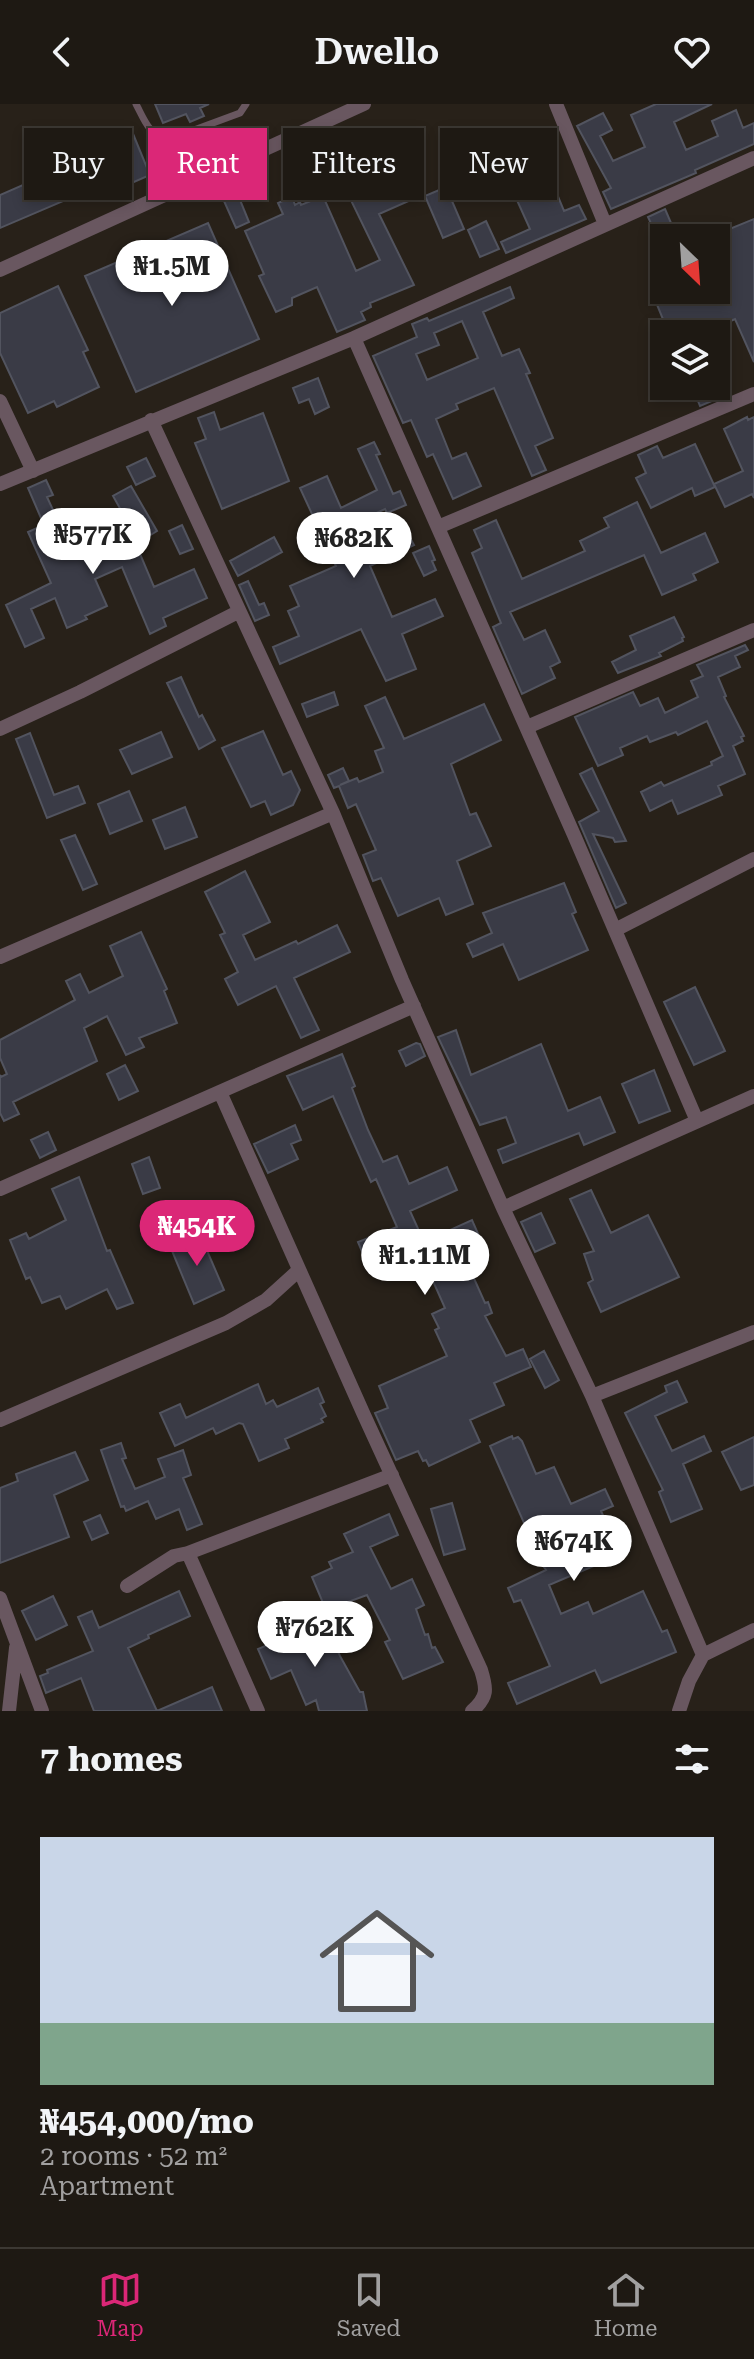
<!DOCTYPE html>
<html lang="en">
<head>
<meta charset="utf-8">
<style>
  :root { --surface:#1e1913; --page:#2b2621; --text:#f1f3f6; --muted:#a1a0a0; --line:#3c3833; --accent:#db2777 }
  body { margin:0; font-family:"Roboto Serif",serif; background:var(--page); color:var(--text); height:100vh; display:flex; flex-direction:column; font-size:30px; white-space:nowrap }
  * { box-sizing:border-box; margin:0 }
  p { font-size:26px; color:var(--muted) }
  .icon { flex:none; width:44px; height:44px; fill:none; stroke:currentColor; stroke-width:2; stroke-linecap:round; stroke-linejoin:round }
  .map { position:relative; height:1607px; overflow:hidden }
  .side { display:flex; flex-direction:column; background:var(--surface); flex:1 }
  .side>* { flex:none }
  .hud { position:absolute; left:24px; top:24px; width:706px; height:72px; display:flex; gap:16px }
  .needle { width:52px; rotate:155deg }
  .controls { position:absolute; left:650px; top:120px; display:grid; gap:16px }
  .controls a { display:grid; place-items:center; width:80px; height:80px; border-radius:0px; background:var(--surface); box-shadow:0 4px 12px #0003,0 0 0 2px var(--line); font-size:40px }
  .price { position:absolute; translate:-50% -68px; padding:0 18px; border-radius:28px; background:#fff; color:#222; font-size:26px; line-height:52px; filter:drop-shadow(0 2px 4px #0008) }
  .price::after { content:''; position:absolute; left:50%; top:48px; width:24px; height:18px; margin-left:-12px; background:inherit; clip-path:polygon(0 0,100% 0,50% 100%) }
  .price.active { background:var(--accent); color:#fff }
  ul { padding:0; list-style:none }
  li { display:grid; align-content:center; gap:16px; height:424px; padding:0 40px }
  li+li { border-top:2px solid var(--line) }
  li span { display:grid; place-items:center; height:248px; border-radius:0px; color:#555 }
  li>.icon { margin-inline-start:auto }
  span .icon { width:144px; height:144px; fill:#fffc; stroke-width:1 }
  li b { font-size:34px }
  h2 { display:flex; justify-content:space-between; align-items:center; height:96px; padding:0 40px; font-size:34px }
  .chip { padding:0 28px; border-radius:0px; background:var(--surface); box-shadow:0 4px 12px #0003,0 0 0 2px var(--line); font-size:28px; line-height:72px }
  .chip.active { background:var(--accent); color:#fff }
  header { display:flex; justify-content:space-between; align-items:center; height:104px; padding:0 40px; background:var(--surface); font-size:36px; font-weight:600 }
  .tab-bar { display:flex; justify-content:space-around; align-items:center; height:112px; border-top:2px solid var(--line); background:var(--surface); font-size:22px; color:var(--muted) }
  .tab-bar a { display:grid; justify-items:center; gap:4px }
  .tab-bar .active { color:var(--accent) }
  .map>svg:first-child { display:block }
</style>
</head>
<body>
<header><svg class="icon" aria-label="back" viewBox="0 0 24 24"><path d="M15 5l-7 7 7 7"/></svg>Dwello<svg class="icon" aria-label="heart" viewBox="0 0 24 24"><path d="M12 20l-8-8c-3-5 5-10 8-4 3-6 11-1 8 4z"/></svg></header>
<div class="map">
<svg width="754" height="1607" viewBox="0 0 754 1607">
  <rect width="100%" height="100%" fill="#282119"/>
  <path fill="#3a3b46" stroke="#52545f" stroke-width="2" fill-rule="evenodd" d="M155 0H209L200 4 204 12 190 18 186 10 163 19Z
    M656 0H712L674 18 686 46 718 32 712 17 736 6 743 24 754 19V40L695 66 696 69 611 105 603 88 611 84 577 22 603 9 612 26 600 32 613 57 645 43 631 11Z
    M131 25 150 71 95 95 91 85 0 124V91L78 57 75 49Z
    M521 29 535 62 538 61 552 92 557 90 564 107 579 101 586 115 506 149 501 138 530 125 507 74 515 71 501 37Z
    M332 33 337 44 349 39 367 82 408 63 420 92 379 110 414 181 370 199 371 203 361 208 365 216 337 228 317 183 292 194V201L276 208 259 172 264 170 245 127 283 110 278 99 292 93 295 101 300 98 301 101 323 92 356 167 380 156 330 53 313 61 306 44Z
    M446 83 464 125 443 134 425 92Z
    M238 91 249 118 236 124 224 97Z
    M665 105 674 126 657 133 648 113Z
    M754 115V258L735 215 702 230H669L651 186H716V137L729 131 727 126Z
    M486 117 499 145 480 153 468 126Z
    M208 119 259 235 136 288 85 172Z
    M58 182 88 246 83 248 99 283 57 303 54 297 28 309 0 249V209Z
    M510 183 514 194 483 208 502 252 519 245 530 269 526 270 553 334 535 342 546 366 532 372 494 284 456 300 458 305 436 315 452 355 466 349 481 382 453 395 433 350 427 353 411 316 403 319 373 252 417 233 412 220 427 214 429 217ZM462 217 478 254 427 276 416 250 439 241 434 229Z
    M318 274 329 303 315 310 309 295 299 299 293 284Z
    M692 282H720L724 292 700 302Z
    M214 308 220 326 263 309 289 377 222 405 195 339 206 335 198 314Z
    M747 313 748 316 754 313V394L752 390 725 403 714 380 743 367 724 325Z
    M374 338 380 350 376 351 393 390 400 387 406 401 387 409 385 405 357 418 370 446 407 428 414 441 370 462 392 513 435 495 443 512 402 530 416 565 386 577 361 525 280 560 273 543 299 532 288 507 299 502 290 482 336 462 300 384 327 372 341 404 377 386 358 345Z
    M695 340 715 383 695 392 692 384 651 404 636 374 646 369 638 351 657 342 663 354Z
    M146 354 155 372 136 381 127 363Z
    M46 376 53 391 47 393 66 434 101 419 113 447 135 438 154 483 194 465 207 494 163 514 166 522 150 530 122 463 95 475 107 502 85 512 87 515 67 524 55 494 31 505 44 534 25 543 6 501 51 479 28 428 44 421 28 384Z
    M131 382 157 427 139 438 113 392Z
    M637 398 661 449 705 429 718 458 693 470 696 476 662 491 644 451 510 508 524 536 545 526 560 558 550 563 555 574 522 590 493 523 501 519 472 449 482 444 474 426 496 416 522 475 585 447 580 437 609 423 604 414Z
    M182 421 193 445 180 450 169 427Z
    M274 433 282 448 238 472 230 457Z
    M429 442 435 456 432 457 436 466 424 472 413 449Z
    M248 477 259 501 264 499 269 511 255 517 239 481Z
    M674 513 684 533 682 534 683 537 659 549 661 552 618 569 612 558 636 546 630 532Z
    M745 541 748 546 735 552 740 563 718 573 726 592 724 593 744 632 741 633 743 637 733 642 745 670 718 682 722 691 678 710 672 696 650 707 641 688 661 678 664 682 712 661 711 658 723 652 707 617 678 631 676 628 650 638 647 632 620 644 623 651 598 662 575 613 633 588 640 602 658 594 665 609 698 593 691 577 703 572 697 561Z
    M181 573 199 613 202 611 215 636 199 645 167 579Z
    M334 588 338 601 307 613 302 600Z
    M385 593 404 635 484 600 501 636 451 660 470 711 476 709 491 742 457 757 473 800 446 811 439 794 398 812 381 774 373 777 363 751 376 746 356 700 348 704 339 682 334 684 328 671 343 664 349 677 340 681 357 674 359 678 383 668 375 647 384 644 365 602Z
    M263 627 283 671 291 667 300 686 293 701 271 711 265 697 251 703 222 644Z
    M161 628 172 653 132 670 120 646Z
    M30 629 54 691 78 682 85 699 47 714 16 635Z
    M592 664 626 737 615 738 613 734 593 730 626 799 616 804 579 718 599 707 580 670Z
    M129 687 142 717 110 730 98 700Z
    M185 703 197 733 165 745 153 716Z
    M75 731 97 780 83 786 61 736Z
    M245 767 270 818 243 831 255 856 296 837 298 840 337 821 350 848 294 874 319 926 301 934 276 882 238 901 225 875 238 868 220 831 225 829 205 788Z
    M564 779 576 808 572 810 588 846 519 876 503 840 473 853 467 840 492 829 483 809Z
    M141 828 167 885 164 887 177 919 139 934 144 943 126 951 107 912 84 924 97 957 13 998 19 1010 4 1017 0 1009V971L1 973 7 970 0 954V936L75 896 66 877 80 870 89 889 123 872 110 842Z
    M695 883 725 947 694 961 664 898Z
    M456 926 471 971 541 940 568 1007 600 993 615 1028 584 1041 579 1029 503 1059 498 1046 516 1039 506 1013 480 1021 438 933Z
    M416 939 420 940 425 952 406 962 399 947Z
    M342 950 355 982 352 984 368 1026 383 1058 397 1052 409 1080 447 1063 457 1086 410 1107 424 1138 472 1116 479 1132 459 1141 485 1199 488 1198 492 1209 485 1212 506 1252 523 1245 531 1263 494 1279 504 1301 470 1316 480 1338 429 1362 426 1356 423 1357 418 1347 396 1356 375 1309 388 1304 379 1282 447 1252 435 1226 439 1224 432 1210 445 1204 424 1157 415 1161 403 1134 363 1150 358 1138 397 1123 376 1075 371 1078 333 992 303 1006 287 972Z
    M125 961 138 987 119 996 107 970Z
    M654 966 670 1007 639 1019 622 980Z
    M295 1021 301 1036 291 1040 298 1055 268 1069 254 1040Z
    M48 1028 56 1046 40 1054 31 1036Z
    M149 1053 160 1084 143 1090 132 1060Z
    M79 1073 107 1147 110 1146 133 1199 117 1205 107 1185 66 1205 60 1192 42 1199 30 1173 26 1175 10 1136 26 1129 29 1135 66 1116 52 1085Z
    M591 1086 611 1129 648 1111 679 1173 601 1208 588 1179 593 1176 584 1150 594 1147 570 1095Z
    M541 1109 555 1139 535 1148 521 1118Z
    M199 1128 224 1186 194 1200 170 1142Z
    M544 1247 559 1276 545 1284 530 1255Z
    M677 1277 687 1298 655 1312 672 1347 704 1332 711 1347 683 1360 702 1405 671 1418 659 1388 663 1386 625 1309 667 1288 665 1282Z
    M258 1280 266 1300 273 1296 277 1303 318 1284 324 1298 320 1300 326 1312 321 1315 323 1318 285 1335 289 1344 259 1357 243 1320 239 1319 216 1330 213 1324 175 1342 160 1309 180 1300 186 1314Z
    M512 1332 513 1335 518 1333 522 1337 536 1370 554 1363 571 1400 605 1385 613 1402 601 1407 613 1434 622 1430 629 1447 549 1481 561 1510 588 1498 593 1510 643 1487 662 1528 667 1526 676 1548 601 1579 595 1566 517 1600 508 1579 550 1562 521 1496 514 1498 508 1484 546 1466 544 1463 547 1462 535 1436 532 1437 490 1342Z
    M754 1333V1381L741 1386 722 1348Z
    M121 1339 126 1354 122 1355 135 1385 165 1373 158 1355 183 1346 191 1371 183 1374 202 1420 187 1426 179 1405 156 1415 148 1397 126 1407 124 1402 121 1403 101 1346Z
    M75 1348 88 1376 54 1391 69 1433 0 1459V1384L18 1377 16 1370Z
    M452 1399 465 1445 444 1451 431 1405Z
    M389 1410 398 1431 370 1443 391 1485 412 1475 424 1501 416 1505 425 1531 428 1530 432 1544 435 1543 443 1558 403 1575 385 1538 390 1536 367 1491 326 1506 312 1473 332 1464 329 1458 353 1448 344 1430Z
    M100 1411 108 1429 92 1436 84 1418Z
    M179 1487 190 1512 148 1531 149 1534 128 1544 157 1607 212 1583 222 1607H94L81 1574 46 1589 40 1572 48 1569 47 1566 93 1547 78 1513 92 1507 99 1524Z
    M53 1492 67 1521 36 1536 22 1507Z
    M324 1517 340 1552 360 1588H363L367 1607H319L316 1596 306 1601 291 1566 271 1575 258 1545Z"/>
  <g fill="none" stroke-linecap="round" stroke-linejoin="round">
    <path stroke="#695760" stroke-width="7" d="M136 0C144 15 149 31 167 36L240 9 246 0"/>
    <path stroke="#695760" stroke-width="14" d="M556 0 605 120
      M0 166 364 0
      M354 234 574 731 697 1017
      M0 297 33 367
      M151 316 333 709 402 876 503 1104 592 1292 703 1551
      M0 380 354 234 754 54
      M438 423 754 290
      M527 623 754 526
      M0 625 80 588 238 508
      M615 826 754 755
      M0 853 333 709
      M220 988 364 1311 481 1566C487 1585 488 1593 472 1607
      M0 1085 414 902
      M503 1104 754 992
      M592 1292 754 1228
      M0 1316 226 1219 266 1196 299 1166
      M188 1449 258 1607
      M127 1482 174 1452 188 1449 392 1371
      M0 1494 42 1607
      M9 1607 16 1544
      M679 1607 689 1577 703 1551 754 1526"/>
  </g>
</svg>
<div class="controls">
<a><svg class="needle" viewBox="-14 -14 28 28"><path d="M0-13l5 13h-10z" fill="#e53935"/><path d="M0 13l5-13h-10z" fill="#a1a0a0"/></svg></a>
<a><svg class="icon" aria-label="layers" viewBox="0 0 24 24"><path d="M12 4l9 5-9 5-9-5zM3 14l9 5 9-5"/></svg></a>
</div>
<b class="price" style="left:172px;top:204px">₦1.5M</b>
<b class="price" style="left:93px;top:472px">₦577K</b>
<b class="price" style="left:354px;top:476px">₦682K</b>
<b class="price active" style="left:197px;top:1164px">₦454K</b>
<b class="price" style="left:425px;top:1193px">₦1.11M</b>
<b class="price" style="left:574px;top:1479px">₦674K</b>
<b class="price" style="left:315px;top:1565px">₦762K</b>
<div class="hud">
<a class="chip">Buy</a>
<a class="chip active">Rent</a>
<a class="chip">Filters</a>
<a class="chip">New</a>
</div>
</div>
<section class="side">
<h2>7 homes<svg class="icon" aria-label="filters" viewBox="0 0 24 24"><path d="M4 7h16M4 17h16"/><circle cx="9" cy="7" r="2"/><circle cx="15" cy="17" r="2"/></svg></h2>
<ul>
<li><span style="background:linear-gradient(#c9d6e8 75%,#7fa58c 0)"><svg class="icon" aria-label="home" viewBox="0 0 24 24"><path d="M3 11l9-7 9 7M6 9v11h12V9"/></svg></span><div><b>₦454,000/mo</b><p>2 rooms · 52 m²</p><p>Apartment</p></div></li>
</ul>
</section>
<nav class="tab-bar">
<a class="active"><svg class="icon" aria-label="map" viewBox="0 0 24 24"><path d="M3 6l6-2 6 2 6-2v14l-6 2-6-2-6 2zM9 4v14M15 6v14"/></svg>Map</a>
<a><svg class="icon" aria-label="saved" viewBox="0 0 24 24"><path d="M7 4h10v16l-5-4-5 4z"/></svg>Saved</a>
<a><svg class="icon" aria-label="home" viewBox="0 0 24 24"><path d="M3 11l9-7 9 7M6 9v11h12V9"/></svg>Home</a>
</nav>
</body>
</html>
